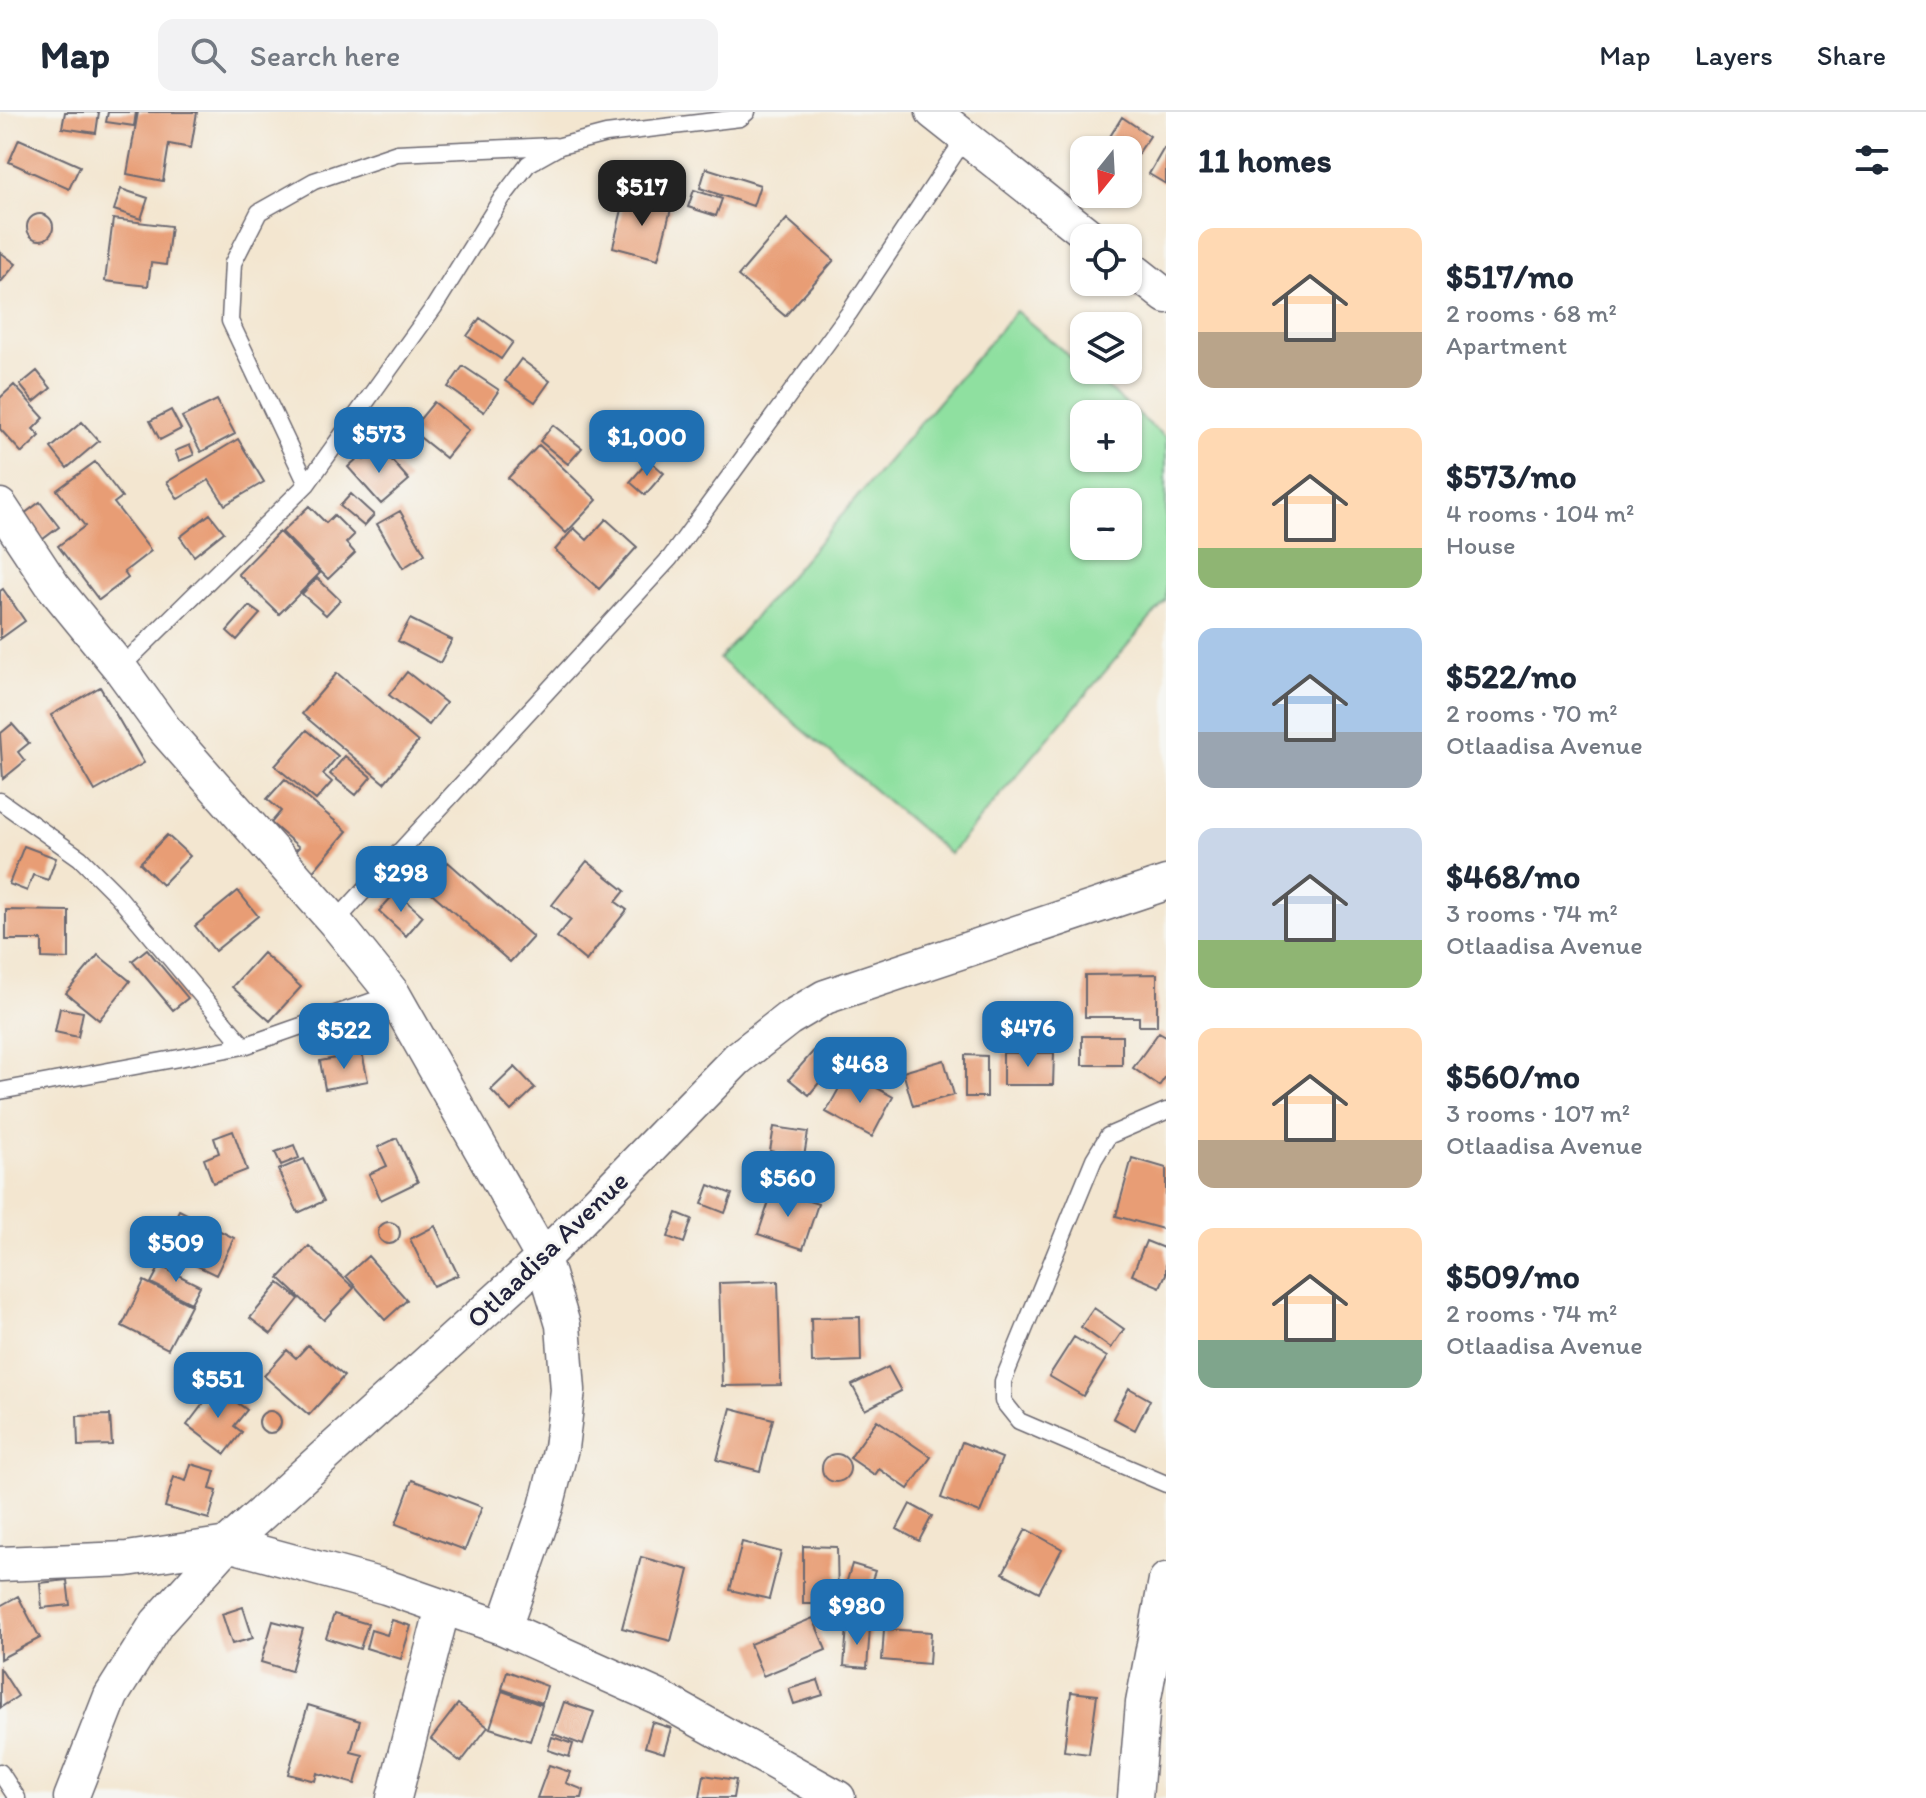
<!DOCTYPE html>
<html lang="en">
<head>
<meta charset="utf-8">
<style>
  :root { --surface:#fff; --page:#f2f2f3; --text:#1f2937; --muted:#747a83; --line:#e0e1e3; --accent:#1f6fb2 }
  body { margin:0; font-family:Itim,sans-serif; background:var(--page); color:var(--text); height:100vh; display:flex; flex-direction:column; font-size:30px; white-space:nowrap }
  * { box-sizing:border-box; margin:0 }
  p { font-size:26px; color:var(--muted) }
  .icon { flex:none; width:44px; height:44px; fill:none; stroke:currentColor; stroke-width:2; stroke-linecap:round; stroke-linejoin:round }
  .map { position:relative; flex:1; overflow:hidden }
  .sheet { display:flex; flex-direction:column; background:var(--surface); width:760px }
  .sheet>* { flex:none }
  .needle { width:52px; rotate:198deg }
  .controls { position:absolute; left:1070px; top:24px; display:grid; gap:16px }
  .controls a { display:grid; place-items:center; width:72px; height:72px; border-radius:16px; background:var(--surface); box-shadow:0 2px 6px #0004; font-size:40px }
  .price { position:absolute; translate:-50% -68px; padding:0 18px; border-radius:16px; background:var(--accent); color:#fff; font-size:26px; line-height:52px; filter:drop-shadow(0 2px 4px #0008) }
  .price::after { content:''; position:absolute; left:50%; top:48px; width:24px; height:18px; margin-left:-12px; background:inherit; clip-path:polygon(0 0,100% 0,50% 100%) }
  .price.current { background:#222; color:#fff }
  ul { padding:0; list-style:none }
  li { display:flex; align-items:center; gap:24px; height:200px; padding:0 32px }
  li span { display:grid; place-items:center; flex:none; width:224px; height:160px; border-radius:16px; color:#555 }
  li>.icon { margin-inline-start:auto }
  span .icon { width:96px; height:96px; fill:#fffc; stroke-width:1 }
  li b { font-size:34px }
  h2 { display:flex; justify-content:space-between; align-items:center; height:96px; padding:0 32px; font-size:34px }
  header { display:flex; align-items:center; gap:48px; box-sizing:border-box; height:112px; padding:0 40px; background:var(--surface); border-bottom:2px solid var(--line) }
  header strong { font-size:38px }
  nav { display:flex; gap:44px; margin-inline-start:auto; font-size:28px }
  .search { width:560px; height:72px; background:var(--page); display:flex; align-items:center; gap:20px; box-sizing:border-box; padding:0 28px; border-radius:16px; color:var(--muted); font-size:30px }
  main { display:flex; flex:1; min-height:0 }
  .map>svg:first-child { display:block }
</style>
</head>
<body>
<header>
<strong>Map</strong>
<div class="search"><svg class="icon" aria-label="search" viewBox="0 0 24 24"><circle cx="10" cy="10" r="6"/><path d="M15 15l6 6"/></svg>Search here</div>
<nav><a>Map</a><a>Layers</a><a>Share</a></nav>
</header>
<main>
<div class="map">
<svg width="1166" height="1686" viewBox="0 0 1166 1686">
  <rect width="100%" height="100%" fill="#f6f6f2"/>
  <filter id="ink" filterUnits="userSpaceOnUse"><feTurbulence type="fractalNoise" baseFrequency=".0125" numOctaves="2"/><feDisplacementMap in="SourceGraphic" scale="16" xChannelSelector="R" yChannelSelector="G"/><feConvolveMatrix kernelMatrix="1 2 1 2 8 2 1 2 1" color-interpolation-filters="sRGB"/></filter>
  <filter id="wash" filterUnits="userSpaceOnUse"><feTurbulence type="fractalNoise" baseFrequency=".006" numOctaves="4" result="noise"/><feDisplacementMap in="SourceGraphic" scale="32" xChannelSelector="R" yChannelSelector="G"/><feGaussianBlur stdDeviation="1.8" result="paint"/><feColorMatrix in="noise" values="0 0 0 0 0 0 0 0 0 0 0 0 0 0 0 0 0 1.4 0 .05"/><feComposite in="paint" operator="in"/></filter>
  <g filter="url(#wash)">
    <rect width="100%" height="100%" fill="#f3e6d0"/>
    <path fill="#8fe0a0" stroke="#58816e" stroke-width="2" fill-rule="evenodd" d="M1016 199 1166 326V488L950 742 719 547ZM1084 302H1128V346H1084ZM1084 390H1128V434H1084Z"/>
    <g id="blocks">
      <path fill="#e89d75" d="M65 0H99L96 21 62 16Z
        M108 0H136L134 14 106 10Z
        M138 0H197L191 36 169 32 163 69 127 62Z
        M1122 5 1150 24 1133 49 1128 45V38H1117L1106 31Z
        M19 27 80 54 69 77 9 50Z
        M1164 36 1166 37V72L1149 62Z
        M706 56 760 73 753 94 700 76Z
        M121 77 148 86 141 107 114 98Z
        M694 78 722 87 716 104 688 95Z
        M625 85 671 97 658 147 613 135Z
        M27 115a13 13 0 1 1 26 0a13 13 0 1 1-26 0Z
        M113 107 171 114 166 153 151 151 148 174 105 169Z
        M787 107 834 148 785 204 738 164Z
        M0 140 16 152 0 171Z
        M480 206 513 230 501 247 467 224Z
        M521 247 550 269 535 290 505 269Z
        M463 254 499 278 484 300 448 275Z
        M37 259 51 276 34 290 20 273Z
        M14 273 44 306 33 317 40 324 22 341 0 317V286Z
        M217 288 235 322 201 340 182 305Z
        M434 290 469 318 446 346 411 318Z
        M171 298 181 317 160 328 150 309Z
        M82 310 99 329 67 356 51 336Z
        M553 313 582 336 568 352 540 329Z
        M238 327 264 370 225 393 209 368 178 387 167 370Z
        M190 333 194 343 179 349 175 339Z
        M539 333 597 388 566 421 508 366Z
        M382 337 409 368 381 392 348 355 360 344 364 348 369 344 372 346Z
        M649 348 664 361 645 383 630 370Z
        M95 350 122 385 114 391 151 439 124 460 128 466 99 488 58 434 85 414 57 378Z
        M351 382 374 403 364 414 340 394Z
        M40 390 59 415 39 430 20 405Z
        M309 394 326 411 334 403 354 423 346 431 355 441 328 467 282 420Z
        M400 399 425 442 403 456 377 412Z
        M210 402 224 420 194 444 180 425Z
        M606 407 637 435 599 477 555 438 574 416 587 428Z
        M279 420 320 461 279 502 238 462Z
        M317 466 340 488 326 503 302 482Z
        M3 477 25 509 0 527V479Z
        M249 494 260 502 237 528 227 519Z
        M410 507 452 528 440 551 398 529Z
        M407 560 446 591 429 613 389 583Z
        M337 561 418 630 384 671 302 602Z
        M100 575 144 651 95 679 51 603Z
        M12 612 29 631 18 640 25 649 3 667 0 622Z
        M307 618 338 644 323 662 332 670 316 688 275 654Z
        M345 644 371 665 356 683 330 662Z
        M285 667 347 719 311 762 290 745 299 735 271 711 281 699 267 687Z
        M167 723 190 744 162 773 140 751Z
        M24 734 56 746 48 768 33 763 27 779 9 772Z
        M587 749 625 779 616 790 627 798 586 849 557 825 571 808 552 793Z
        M448 750 533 825 510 850 426 776Z
        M238 779 258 804 215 839 195 814Z
        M396 780 423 804 406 824 379 799Z
        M6 798 69 799V847L42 846V828H6Z
        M147 837 188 886 173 898 132 849Z
        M263 841 301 875 270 909 232 875Z
        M98 843 130 869 99 908 66 881Z
        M1157 862V914H1139V905H1085V863Z
        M60 896 83 900 78 925 55 920Z
        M1003 915 1053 916V939L1004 938Z
        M1159 920 1166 924V964L1159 974 1133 956Z
        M1082 924H1122V953H1082Z
        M818 934 836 950 809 983 789 967Z
        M362 941 368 969 325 977 320 949Z
        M1003 941H1054L1053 973H1003Z
        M965 943 987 944V985H965Z
        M944 948 954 983 913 994 903 960Z
        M515 955 535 976 511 999 491 978Z
        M848 960 893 985 872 1025 826 1000Z
        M774 1015 808 1020 804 1045 770 1039Z
        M233 1019 247 1058 213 1071 204 1047 219 1041 214 1026Z
        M397 1026 418 1070 381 1088 369 1062 387 1054 378 1035Z
        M294 1033 299 1046 281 1053 275 1040Z
        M786 1043 829 1056 821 1081 778 1068Z
        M1132 1046 1166 1056V1118L1116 1104Z
        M304 1047 324 1089 298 1101 278 1058Z
        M709 1073 732 1082 725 1101 702 1092Z
        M773 1078 818 1092 803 1137 758 1122Z
        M179 1098 234 1126 216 1163 185 1148 181 1158 156 1145Z
        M677 1101 692 1107 684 1131 668 1125Z
        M378 1121a11 11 0 1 1 22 0a11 11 0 1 1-22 0Z
        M435 1114 458 1163 433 1174 410 1127Z
        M1146 1129 1166 1137V1162L1160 1175 1132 1163Z
        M309 1134 354 1176 324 1208 279 1166Z
        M368 1144 407 1188 385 1208 346 1164Z
        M160 1154 200 1174 191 1191 151 1171Z
        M144 1169 191 1193 168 1237 122 1214Z
        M778 1169 781 1273 722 1274 719 1171Z
        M279 1171 299 1187 271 1222 250 1206Z
        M1094 1196 1124 1217 1111 1236 1081 1215Z
        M860 1205 861 1249 812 1251 811 1206Z
        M1074 1225 1107 1245 1083 1284 1049 1264Z
        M308 1233 344 1264 309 1303 264 1264 287 1238 296 1246Z
        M888 1255 901 1279 865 1298 852 1273Z
        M216 1275 247 1298 234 1314 242 1320 225 1342 187 1313Z
        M1129 1276 1150 1288 1135 1318 1113 1306Z
        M731 1296 773 1307 760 1359 717 1348Z
        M259 1310a11 11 0 1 1 22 0a11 11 0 1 1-22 0Z
        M110 1303 112 1333 78 1334 77 1304Z
        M877 1308 931 1345 908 1377 879 1357 875 1363 850 1346Z
        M962 1330 1002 1346 980 1401 941 1386Z
        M822 1356a14 14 0 1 1 28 0a14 14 0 1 1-28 0Z
        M191 1352 215 1359 210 1377 217 1379 209 1407 165 1395 174 1365 186 1369Z
        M412 1368 482 1395 465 1438 396 1412Z
        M910 1392 932 1404 919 1429 897 1417Z
        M1026 1417 1062 1437 1039 1480 1003 1461Z
        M742 1430 781 1440 769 1487 730 1478Z
        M803 1434 837 1435 838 1492H803Z
        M641 1445 689 1458 671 1529 622 1516Z
        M852 1452 875 1459 868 1479 846 1472Z
        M67 1468 70 1493 42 1496 40 1471Z
        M18 1484 40 1526 0 1547V1494Z
        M243 1495 253 1526 232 1532 222 1502Z
        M334 1502 368 1512 360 1537 326 1526Z
        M813 1506 826 1538 763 1564 750 1532Z
        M392 1508 411 1514 401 1547 366 1536 371 1518 387 1523Z
        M273 1509 303 1517 291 1559 261 1550Z
        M847 1514 870 1516 867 1556 844 1554Z
        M884 1517 931 1520 929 1552 882 1548Z
        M0 1556 18 1584 0 1596Z
        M507 1559 547 1574 542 1591 502 1577Z
        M818 1568 823 1583 794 1592 789 1577Z
        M502 1579 542 1593 530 1629 490 1616Z
        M1071 1580 1097 1583 1089 1642 1064 1639Z
        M564 1590 594 1600 583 1633 553 1622Z
        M458 1592 488 1615 461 1650 431 1627Z
        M308 1593 360 1609 351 1640 363 1643 355 1672 317 1661 315 1669 288 1662Z
        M652 1610 671 1616 664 1641 645 1635Z
        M552 1625 573 1632 569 1645 548 1638Z
        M549 1653 570 1660 566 1671 584 1678 582 1686H537Z
        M704 1663 736 1668 733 1686H700Z"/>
    </g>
  </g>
  <g filter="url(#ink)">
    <use href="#blocks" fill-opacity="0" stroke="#6b676f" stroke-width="2"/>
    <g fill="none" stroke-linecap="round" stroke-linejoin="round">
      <defs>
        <path id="service" d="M307 372 230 209 233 151 259 100 314 69 397 41 554 34
          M120 556 307 372 434 195 502 86 528 52 560 34 606 22 740 6 747 0
          M0 689 80 746 116 782 244 934
          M335 810 670 446 849 201 965 26
          M0 979 244 934 393 882
          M1166 999 1108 1024 1094 1047 1003 1269V1289L1019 1309 1166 1372
          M0 1660 17 1686"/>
        <path id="minor" d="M933 0 1092 126
          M1128 154 1166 184
          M0 394 53 474 120 556 165 618 335 810 393 882 543 1146 563 1213 568 1278 561 1336 546 1395 504 1516
          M0 1452 127 1447 228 1432 386 1475 504 1516 658 1585 838 1686
          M71 1686 111 1584 157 1511 228 1432 543 1146 737 947 788 907 825 885 1166 771
          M394 1686 443 1495
          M1135 1686 1143 1591 1166 1468"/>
      </defs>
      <use href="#service" stroke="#6b676f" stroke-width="19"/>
      <use href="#minor" stroke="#6b676f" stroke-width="37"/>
      <use href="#service" stroke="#fff" stroke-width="16"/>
      <use href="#minor" stroke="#fff" stroke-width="34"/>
    </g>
  </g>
  <g text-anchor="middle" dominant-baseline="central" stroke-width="6" stroke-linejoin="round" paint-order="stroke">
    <g font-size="28" fill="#22223b" stroke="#f6f6f2">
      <text transform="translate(547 1137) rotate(-44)">Otlaadisa Avenue</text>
    </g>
  </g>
</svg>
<div class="controls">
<a><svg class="needle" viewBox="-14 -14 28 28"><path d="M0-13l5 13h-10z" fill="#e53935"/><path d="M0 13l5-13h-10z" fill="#747a83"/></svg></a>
<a><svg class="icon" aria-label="locate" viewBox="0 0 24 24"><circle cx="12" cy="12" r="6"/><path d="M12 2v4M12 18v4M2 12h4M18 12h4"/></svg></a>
<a><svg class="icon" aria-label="layers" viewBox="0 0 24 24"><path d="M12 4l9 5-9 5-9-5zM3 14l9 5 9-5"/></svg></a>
<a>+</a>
<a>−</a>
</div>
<b class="price current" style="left:642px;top:116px">$517</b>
<b class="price" style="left:379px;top:363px">$573</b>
<b class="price" style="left:647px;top:366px">$1,000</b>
<b class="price" style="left:401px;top:802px">$298</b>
<b class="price" style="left:1028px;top:957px">$476</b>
<b class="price" style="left:344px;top:959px">$522</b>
<b class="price" style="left:860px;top:993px">$468</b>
<b class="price" style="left:788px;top:1107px">$560</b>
<b class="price" style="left:176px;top:1172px">$509</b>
<b class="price" style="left:218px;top:1308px">$551</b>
<b class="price" style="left:857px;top:1535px">$980</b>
</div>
<section class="sheet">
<h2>11 homes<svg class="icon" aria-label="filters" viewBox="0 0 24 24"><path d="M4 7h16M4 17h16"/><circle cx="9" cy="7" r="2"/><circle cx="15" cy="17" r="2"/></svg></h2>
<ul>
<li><span style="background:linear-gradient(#ffd9b3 65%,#b9a48a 0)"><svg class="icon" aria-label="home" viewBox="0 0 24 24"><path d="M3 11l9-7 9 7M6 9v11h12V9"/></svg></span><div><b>$517/mo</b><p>2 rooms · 68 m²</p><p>Apartment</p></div></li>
<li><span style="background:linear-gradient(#ffd9b3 75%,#8fb573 0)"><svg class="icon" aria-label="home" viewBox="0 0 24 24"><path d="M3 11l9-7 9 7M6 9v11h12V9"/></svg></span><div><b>$573/mo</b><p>4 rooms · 104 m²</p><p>House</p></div></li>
<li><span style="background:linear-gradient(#a9c7e8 65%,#9aa5b1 0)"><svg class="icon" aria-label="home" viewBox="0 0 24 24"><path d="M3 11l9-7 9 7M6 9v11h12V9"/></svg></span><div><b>$522/mo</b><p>2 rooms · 70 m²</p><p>Otlaadisa Avenue</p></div></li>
<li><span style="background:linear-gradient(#c9d6e8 70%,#8fb573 0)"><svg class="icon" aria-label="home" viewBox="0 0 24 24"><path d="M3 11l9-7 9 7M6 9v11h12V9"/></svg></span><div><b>$468/mo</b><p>3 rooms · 74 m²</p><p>Otlaadisa Avenue</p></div></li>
<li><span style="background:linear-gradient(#ffd9b3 70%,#b9a48a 0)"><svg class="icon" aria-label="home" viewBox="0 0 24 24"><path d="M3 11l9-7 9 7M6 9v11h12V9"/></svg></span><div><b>$560/mo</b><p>3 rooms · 107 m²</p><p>Otlaadisa Avenue</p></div></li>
<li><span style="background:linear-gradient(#ffd9b3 70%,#7fa58c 0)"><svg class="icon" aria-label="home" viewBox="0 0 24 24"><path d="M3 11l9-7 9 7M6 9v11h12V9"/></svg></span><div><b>$509/mo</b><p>2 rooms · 74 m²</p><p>Otlaadisa Avenue</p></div></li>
</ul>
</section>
</main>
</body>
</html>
